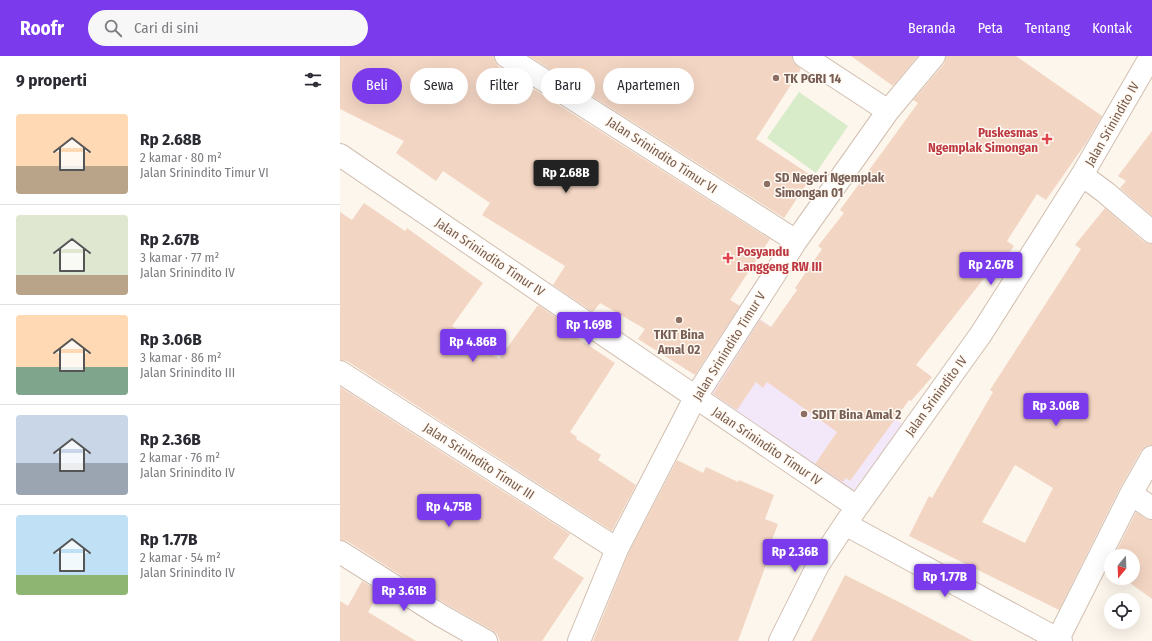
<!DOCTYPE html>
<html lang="id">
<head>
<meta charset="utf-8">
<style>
  :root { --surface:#fff; --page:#f7f7f7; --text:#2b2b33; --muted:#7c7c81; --line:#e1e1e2; --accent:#7c3aed }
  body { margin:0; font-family:"Fira Sans Condensed",sans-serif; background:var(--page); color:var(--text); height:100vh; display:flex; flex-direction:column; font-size:15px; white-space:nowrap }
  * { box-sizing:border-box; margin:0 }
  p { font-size:13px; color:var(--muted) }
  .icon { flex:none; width:22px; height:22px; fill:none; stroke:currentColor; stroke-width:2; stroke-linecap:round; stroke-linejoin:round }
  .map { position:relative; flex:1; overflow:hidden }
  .sheet { display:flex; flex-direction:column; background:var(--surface); width:340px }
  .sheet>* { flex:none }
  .banner { position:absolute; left:12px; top:12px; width:380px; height:36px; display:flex; gap:8px }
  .needle { width:26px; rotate:199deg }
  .buttons { position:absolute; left:764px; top:493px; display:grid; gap:8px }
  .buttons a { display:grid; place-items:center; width:36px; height:36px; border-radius:50%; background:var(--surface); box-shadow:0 4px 16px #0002; font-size:20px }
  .price { position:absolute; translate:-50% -34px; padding:0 9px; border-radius:4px; background:var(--accent); color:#fff; font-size:13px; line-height:26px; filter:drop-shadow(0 1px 2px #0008) }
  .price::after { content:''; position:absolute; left:50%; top:24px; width:12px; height:9px; margin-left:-6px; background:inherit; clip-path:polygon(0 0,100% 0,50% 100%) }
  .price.selected { background:#222; color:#fff }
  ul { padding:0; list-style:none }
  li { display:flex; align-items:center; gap:12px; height:100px; padding:0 16px }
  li+li { border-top:1px solid var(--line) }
  li span { display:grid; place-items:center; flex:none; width:112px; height:80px; border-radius:4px; color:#555 }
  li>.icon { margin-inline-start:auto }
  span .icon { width:48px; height:48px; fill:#fffc; stroke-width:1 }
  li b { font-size:17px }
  h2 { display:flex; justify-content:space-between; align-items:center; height:48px; padding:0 16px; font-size:17px }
  .pill { padding:0 14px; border-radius:18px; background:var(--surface); box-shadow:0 4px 16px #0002; font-size:14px; line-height:36px }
  .pill.selected { background:var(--accent); color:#fff }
  header { display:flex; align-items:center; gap:24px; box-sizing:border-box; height:56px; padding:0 20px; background:var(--accent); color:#fff }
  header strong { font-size:19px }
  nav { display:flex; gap:22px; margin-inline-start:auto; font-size:14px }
  .search { width:280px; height:36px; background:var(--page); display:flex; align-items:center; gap:10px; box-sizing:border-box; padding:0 14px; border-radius:22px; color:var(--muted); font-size:15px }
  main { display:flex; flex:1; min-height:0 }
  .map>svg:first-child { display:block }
</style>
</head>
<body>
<header>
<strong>Roofr</strong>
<div class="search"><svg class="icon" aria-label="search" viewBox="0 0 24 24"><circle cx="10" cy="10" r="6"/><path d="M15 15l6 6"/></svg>Cari di sini</div>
<nav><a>Beranda</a><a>Peta</a><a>Tentang</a><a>Kontak</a></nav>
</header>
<main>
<section class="sheet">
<h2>9 properti<svg class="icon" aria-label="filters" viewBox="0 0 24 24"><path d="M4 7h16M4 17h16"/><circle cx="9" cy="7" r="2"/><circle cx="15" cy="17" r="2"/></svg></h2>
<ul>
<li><span style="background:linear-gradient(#ffd9b3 65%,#b9a48a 0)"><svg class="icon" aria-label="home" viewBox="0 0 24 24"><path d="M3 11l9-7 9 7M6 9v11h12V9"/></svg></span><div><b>Rp 2.68B</b><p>2 kamar · 80 m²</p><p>Jalan Srinindito Timur VI</p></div></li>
<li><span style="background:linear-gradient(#dfe7d0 75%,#b9a48a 0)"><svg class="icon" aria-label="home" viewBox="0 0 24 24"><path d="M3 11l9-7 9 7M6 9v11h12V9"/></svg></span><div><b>Rp 2.67B</b><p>3 kamar · 77 m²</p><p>Jalan Srinindito IV</p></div></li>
<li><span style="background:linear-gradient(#ffd9b3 65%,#7fa58c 0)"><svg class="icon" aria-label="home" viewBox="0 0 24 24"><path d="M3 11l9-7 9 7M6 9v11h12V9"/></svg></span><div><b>Rp 3.06B</b><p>3 kamar · 86 m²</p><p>Jalan Srinindito III</p></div></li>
<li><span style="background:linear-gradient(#c9d6e8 60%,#9aa5b1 0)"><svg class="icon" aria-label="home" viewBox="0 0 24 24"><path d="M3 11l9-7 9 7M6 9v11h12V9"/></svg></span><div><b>Rp 2.36B</b><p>2 kamar · 76 m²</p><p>Jalan Srinindito IV</p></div></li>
<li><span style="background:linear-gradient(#bfe0f5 75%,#8fb573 0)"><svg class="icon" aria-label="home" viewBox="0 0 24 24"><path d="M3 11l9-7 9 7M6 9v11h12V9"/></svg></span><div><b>Rp 1.77B</b><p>2 kamar · 54 m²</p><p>Jalan Srinindito IV</p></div></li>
</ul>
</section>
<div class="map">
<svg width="812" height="585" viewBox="0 0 812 585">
  <rect width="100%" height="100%" fill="#fdf6ec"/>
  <path fill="#f3e8fa" d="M416 260 454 287 564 369 511 438 364 346Z"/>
  <path fill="#d8ecc9" d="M459 36 508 70 476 117 427 82Z"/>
  <path fill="#f3d5c3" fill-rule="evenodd" d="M0 0H154L155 6 159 11 430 183 390 244 400 250 355 319 298 283 305 273 260 247 253 256 213 229 225 210 142 159 150 147 103 115 96 125 56 97 64 85 0 53Z
    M189 0H452L453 6 461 13 416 83 472 120 444 162Z
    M511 0H578L553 30Z
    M606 0H676L762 60 746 87 706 144 697 138 667 185 674 190 650 224 645 221 576 309 592 321 571 345 569 344 510 425 506 422 503 426 475 408 497 376 427 326 423 332 416 326 397 354 373 338 420 264 431 271 457 234 455 232 482 193 478 190 504 157 500 154 578 47 573 44 604 8Z
    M812 75V160L780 132 786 125 778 120Z
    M24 147 65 175 67 172 143 227 112 270 159 303 198 249 239 277 236 281 275 307 230 376 237 381 236 383 261 399 258 404 296 429 272 475 7 305 0 304V156L12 164Z
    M765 152 804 186 812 188V389L806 390 801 395 780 432 719 554 569 480 589 440 592 442 653 336 650 334 741 193 735 189ZM675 409 713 432 685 487 642 466Z
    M0 331 230 478 213 502 244 522 202 585H160L157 578 152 574 106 548 7 485 0 484Z
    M337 404 363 417 366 411 398 426 399 424 434 439 425 463 438 468 424 505 427 506 398 585H253L288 498Z
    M796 456 805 462 812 464V543L783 522H793V500H774Z
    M505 519 561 547 633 585H471Z
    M22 525 40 536 28 556 76 585H0V545L8 550Z"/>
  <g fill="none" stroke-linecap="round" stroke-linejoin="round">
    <defs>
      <path id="street" d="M166 0 456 185
        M464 0 548 55
        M0 99 517 451
        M742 119 765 136 812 176
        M0 316 277 493
        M791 438 812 452
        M505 468 721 585
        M0 496 100 559 146 585
        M718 583 791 438 812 401
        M239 585 277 493 355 342 456 185 548 55 594 0
        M440 585 478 509 505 468 641 278 742 119 811 0"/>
    </defs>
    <use href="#street" stroke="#d1beb0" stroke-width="24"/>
    <use href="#street" stroke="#fff" stroke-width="22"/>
  </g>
  <g fill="#8d6e63" stroke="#fffaf3" stroke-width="1.5">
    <circle cx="436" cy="22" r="4"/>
    <circle cx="427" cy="128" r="4"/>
    <circle cx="339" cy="264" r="4"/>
    <circle cx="464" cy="358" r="4"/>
  </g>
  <g fill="#e0444e" stroke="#fffaf3" stroke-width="1.5">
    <path d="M705 77h4v4h4v4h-4v4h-4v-4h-4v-4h4z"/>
    <path d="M386 196h4v4h4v4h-4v4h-4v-4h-4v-4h4z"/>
  </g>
  <g text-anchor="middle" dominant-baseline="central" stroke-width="3" stroke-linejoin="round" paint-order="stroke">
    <g font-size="13" font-weight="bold" fill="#785e54" stroke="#fffaf3" text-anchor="start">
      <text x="444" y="22">TK PGRI 14</text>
      <text x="435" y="121">SD Negeri Ngemplak<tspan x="435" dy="15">Simongan 01</tspan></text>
      <text x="339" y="278" text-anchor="middle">TKIT Bina<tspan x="339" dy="15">Amal 02</tspan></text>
      <text x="472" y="358">SDIT Bina Amal 2</text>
    </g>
    <g font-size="13" fill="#7a5c4d" stroke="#fffaf3">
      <text transform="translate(772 68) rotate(-60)">Jalan Srinindito IV</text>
      <text transform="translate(322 99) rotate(33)">Jalan Srinindito Timur VI</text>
      <text transform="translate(150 201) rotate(34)">Jalan Srinindito Timur IV</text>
      <text transform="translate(389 290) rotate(-58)">Jalan Srinindito Timur V</text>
      <text transform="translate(596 340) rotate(-54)">Jalan Srinindito IV</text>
      <text transform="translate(427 390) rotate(34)">Jalan Srinindito Timur IV</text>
      <text transform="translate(139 405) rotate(33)">Jalan Srinindito Timur III</text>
    </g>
    <g font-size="13" font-weight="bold" fill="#be3a42" stroke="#fffaf3" text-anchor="end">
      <text x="698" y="76">Puskesmas<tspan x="698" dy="15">Ngemplak Simongan</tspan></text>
      <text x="397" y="195" text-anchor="start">Posyandu<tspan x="397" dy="15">Langgeng RW III</tspan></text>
    </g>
  </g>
</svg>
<div class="buttons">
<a><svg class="needle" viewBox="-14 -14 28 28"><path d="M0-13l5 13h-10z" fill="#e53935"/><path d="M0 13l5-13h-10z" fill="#7c7c81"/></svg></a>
<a><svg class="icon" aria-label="locate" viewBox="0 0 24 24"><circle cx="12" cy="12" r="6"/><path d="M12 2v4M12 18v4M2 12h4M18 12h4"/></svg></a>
</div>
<b class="price selected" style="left:226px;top:138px">Rp 2.68B</b>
<b class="price" style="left:651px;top:230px">Rp 2.67B</b>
<b class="price" style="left:249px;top:290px">Rp 1.69B</b>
<b class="price" style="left:133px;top:307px">Rp 4.86B</b>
<b class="price" style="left:716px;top:371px">Rp 3.06B</b>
<b class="price" style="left:109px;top:472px">Rp 4.75B</b>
<b class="price" style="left:455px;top:517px">Rp 2.36B</b>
<b class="price" style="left:605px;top:542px">Rp 1.77B</b>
<b class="price" style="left:64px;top:556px">Rp 3.61B</b>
<div class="banner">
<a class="pill selected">Beli</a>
<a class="pill">Sewa</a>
<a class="pill">Filter</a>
<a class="pill">Baru</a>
<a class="pill">Apartemen</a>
</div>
</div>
</main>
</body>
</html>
